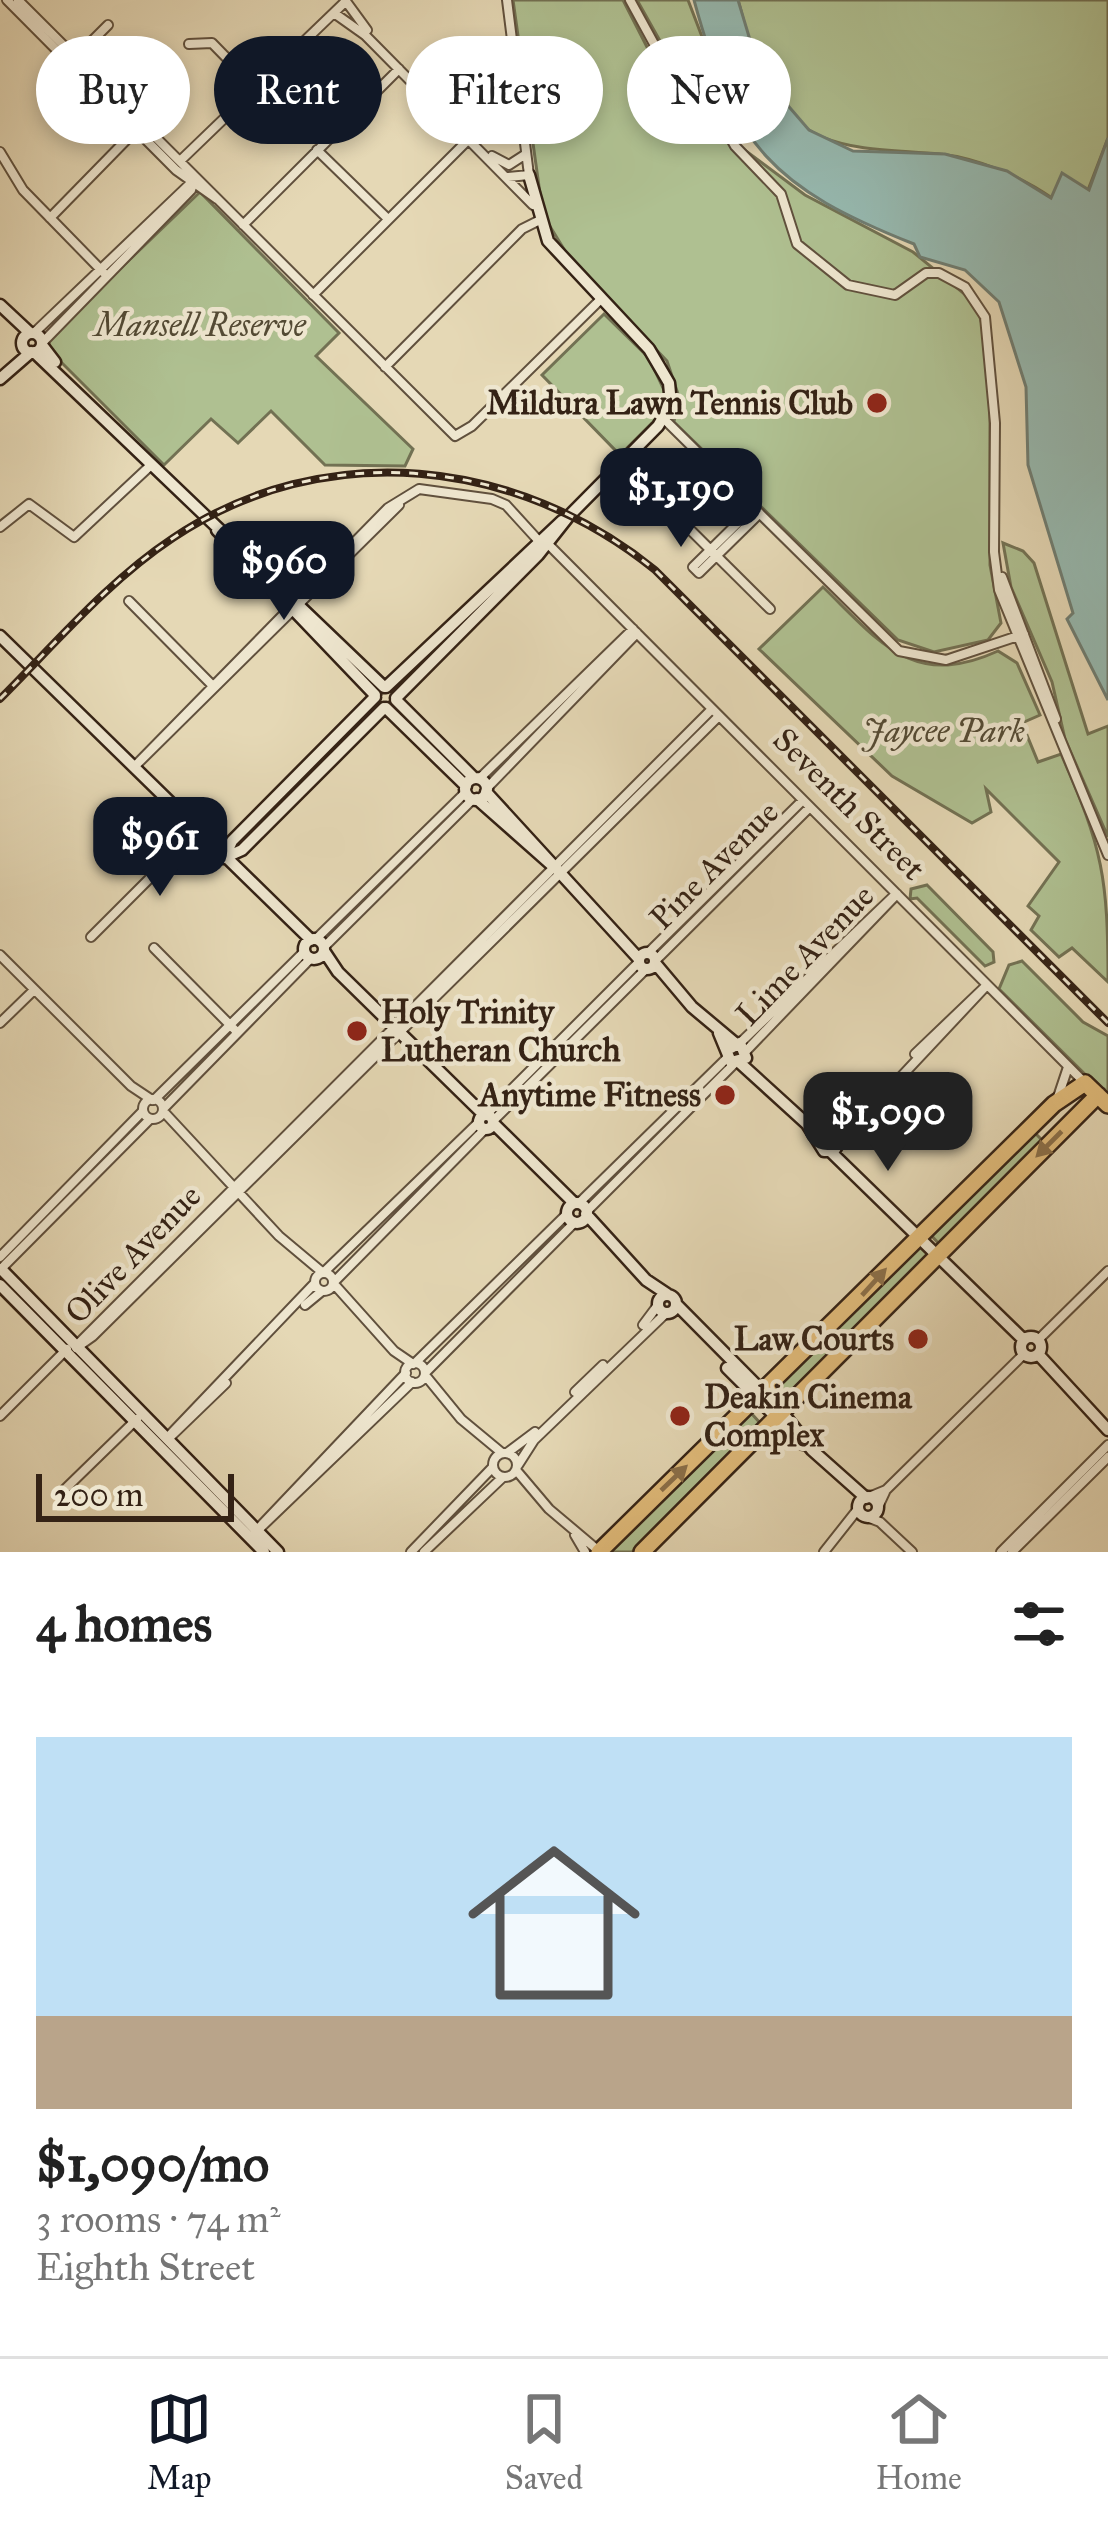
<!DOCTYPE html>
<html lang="en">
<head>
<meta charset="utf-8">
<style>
  :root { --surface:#fff; --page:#f6f6f6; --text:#222; --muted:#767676; --line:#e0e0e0; --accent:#111827 }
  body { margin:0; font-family:"IM FELL Great Primer",serif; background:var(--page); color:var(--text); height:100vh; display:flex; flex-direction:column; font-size:45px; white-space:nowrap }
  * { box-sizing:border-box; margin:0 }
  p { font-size:39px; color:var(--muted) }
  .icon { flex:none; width:66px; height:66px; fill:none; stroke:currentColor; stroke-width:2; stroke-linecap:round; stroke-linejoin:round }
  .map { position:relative; height:1552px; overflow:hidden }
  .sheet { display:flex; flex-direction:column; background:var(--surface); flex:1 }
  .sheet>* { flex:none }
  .guide { position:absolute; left:36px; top:36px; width:1038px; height:108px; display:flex; gap:24px }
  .scale { position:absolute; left:36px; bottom:30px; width:198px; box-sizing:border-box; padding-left:12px; border:6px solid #342215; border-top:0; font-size:33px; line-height:42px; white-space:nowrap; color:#342215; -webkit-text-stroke:9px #eee6cf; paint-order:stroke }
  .price { position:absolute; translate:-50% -102px; padding:0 27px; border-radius:24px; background:var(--accent); color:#fff; font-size:39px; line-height:78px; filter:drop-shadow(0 3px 6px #0008) }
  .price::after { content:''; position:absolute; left:50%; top:72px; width:36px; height:27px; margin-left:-18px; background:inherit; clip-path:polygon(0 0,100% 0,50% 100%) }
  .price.on { background:#222; color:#fff }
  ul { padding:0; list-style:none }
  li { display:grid; align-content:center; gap:24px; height:636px; padding:0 36px }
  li+li { border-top:3px solid var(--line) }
  li span { display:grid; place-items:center; height:372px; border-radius:0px; color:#555 }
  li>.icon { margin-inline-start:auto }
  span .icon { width:216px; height:216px; fill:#fffc; stroke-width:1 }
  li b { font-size:51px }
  h2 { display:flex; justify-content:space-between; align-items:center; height:144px; padding:0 36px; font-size:51px }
  .pill { padding:0 42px; border-radius:54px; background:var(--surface); box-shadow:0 6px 18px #0003; font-size:42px; line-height:108px }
  .pill.on { background:var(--accent); color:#fff }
  .dock { display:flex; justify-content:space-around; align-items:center; height:168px; border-top:3px solid var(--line); background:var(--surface); font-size:33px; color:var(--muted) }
  .dock a { display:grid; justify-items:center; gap:6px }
  .dock .on { color:var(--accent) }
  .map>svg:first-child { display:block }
</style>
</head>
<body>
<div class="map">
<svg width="1108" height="1552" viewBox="0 0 1108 1552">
  <rect width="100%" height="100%" fill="#e5d8b5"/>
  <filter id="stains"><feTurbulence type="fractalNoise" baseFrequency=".00167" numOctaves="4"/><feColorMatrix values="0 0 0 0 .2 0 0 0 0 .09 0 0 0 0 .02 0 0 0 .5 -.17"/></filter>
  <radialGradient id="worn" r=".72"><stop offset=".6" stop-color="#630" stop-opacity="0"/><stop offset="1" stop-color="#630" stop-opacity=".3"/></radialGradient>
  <path fill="#afc091" stroke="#727153" stroke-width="3" d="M513 0H623L672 96 805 195 913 252 967 296 979 313 986 340 990 415V565L1001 623 988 640 934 652 898 640 674 422 678 394 667 361 570 259 543 215Z
    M637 0H688L733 118 691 96Z
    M738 0H1108V138L1088 190 1062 175 1052 198C1022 177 978 158 940 154 864 147 798 156 759 71 749 49 745 23 738 0Z
    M200 192 339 333 316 356 413 449 405 466 325 465 271 411 238 443 211 419 164 465 49 350V337Z
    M604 314 649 358 665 392 658 417 620 455 542 375Z
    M1003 543 1023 551 1034 563 1088 734 1108 726V837L1065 739 1052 682 1011 587Z
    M823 587C879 641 913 690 998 651L1017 663 1040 715 1022 723 1038 762 1061 754C1103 849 1108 878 1108 982L1072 948 1059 957 1031 930 1039 916 1028 906 1059 862 986 789 991 812 972 823 892 776 759 649Z
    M927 885 993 952 994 962 985 966 917 898 910 899 911 889Z
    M1022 961 1083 1022 1108 1036V1097L999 989 1009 965Z
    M1034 1132 1044 1142 940 1245 930 1234Z
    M918 1245 930 1256 786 1397 776 1388Z
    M751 1413 761 1424 632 1552H610Z"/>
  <path fill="#96b9b0" stroke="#6f7d72" stroke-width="3" d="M694 0H738L760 73 809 130 853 151 945 154 1007 171 1051 198 1062 173 1089 190 1108 138V700L1067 619 1073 613 1028 465 1026 387 999 302 965 270 920 257 914 244C773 188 734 147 694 0Z"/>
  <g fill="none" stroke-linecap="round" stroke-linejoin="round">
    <defs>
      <path id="street" d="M7 0 176 170 217 199
        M18 0 455 436 472 426 600 300
        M345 0 367 30
        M507 0 529 175 508 177
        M630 0 682 95 722 123 735 146 781 194 797 244 848 285 895 295 926 273H939L965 287 985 317 995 423 994 552 999 590 1108 855
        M334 13 365 35 533 205
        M189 44 212 43 257 89
        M75 58 108 25
        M317 150 388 219
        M0 152 23 190 104 273
        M492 156 509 165 526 154
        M180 161 346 1
        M50 218 137 129
        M243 225 399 69
        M313 295 471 137
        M34 333 193 181
        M42 343 191 190 194 180
        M385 367 522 229 538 221
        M664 419 899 651 946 660 1024 634
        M622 462 770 609
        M0 527 29 504 74 537 150 466
        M548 544 1084 1082
        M693 567 699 573 759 514
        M693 567 753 508
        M1002 577 1056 719
        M129 601 212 685
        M134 767 388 508 419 489 492 499 506 505 537 539
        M134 767 399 505
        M479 779 633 629
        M486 789 637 633
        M91 937 197 831
        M316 939 466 792
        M324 947 473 799
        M154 948 235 1030
        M648 953 803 800
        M0 955 131 1086 152 1100
        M655 961 810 807
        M0 1023 34 990
        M740 1043 895 895
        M747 1050 897 894
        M915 1054 986 986
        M1058 1097 1068 1067
        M143 1109a10 10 0 1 1 20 0a10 10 0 1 1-20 0Z
        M154 1100 305 951
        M163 1109 311 958
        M163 1111 279 1236 322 1272
        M487 1114 639 962
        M493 1121 646 969
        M829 1134 887 1081
        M838 1144 987 985
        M579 1203 727 1058
        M586 1212 734 1064
        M0 1257 143 1111
        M2 1268 150 1119
        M324 1272 479 1122
        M315 1282a9 9 0 1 1 18 0a9 9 0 1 1-18 0Z
        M334 1282 485 1129
        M334 1284 394 1351 413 1364
        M305 1305 322 1291
        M643 1325 658 1305
        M1038 1340 1108 1271
        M80 1342 712 709
        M76 1348 93 1336 719 716
        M415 1363 567 1214
        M405 1373a10 10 0 1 1 20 0a10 10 0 1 1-20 0Z
        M425 1373 575 1222
        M425 1375 461 1419 502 1453
        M575 1392 603 1365
        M0 1416 67 1349
        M167 1438 315 1283
        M168 1439 226 1383
        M493 1465a12 12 0 1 1 24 0a12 12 0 1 1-24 0Z
        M507 1453 535 1432
        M518 1465 534 1440 666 1313
        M516 1470 549 1509 600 1552
        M61 1493 137 1419
        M869 1497 886 1490 1024 1354
        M878 1507 885 1492
        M867 1517 880 1522 912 1552
        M258 1530 412 1382
        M255 1532 406 1373
        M575 1535 585 1552
        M411 1552 493 1467
        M424 1552 503 1477
        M824 1552 858 1509
        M1001 1552 1108 1445
        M1012 1552 1108 1457"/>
      <path id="secondary" d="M0 305 30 333
        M22 343a10 10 0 1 1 20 0a10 10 0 1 1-20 0Z
        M42 345 55 362
        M34 352 384 687
        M0 379 31 352
        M217 530 375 695
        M0 636 311 940
        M386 687 562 521
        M396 698 538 555 568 517 658 426 671 404 669 383 649 349 548 241 529 175
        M396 700 474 778
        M386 708 466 786
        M465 789a11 11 0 1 1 22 0a11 11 0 1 1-22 0Z
        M486 792 639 959
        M477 799 555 868
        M224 858 232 841 375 697
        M224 858 242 850 384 708
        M304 949a10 10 0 1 1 20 0a10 10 0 1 1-20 0Z
        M324 951 338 972 484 1115
        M639 961a8 8 0 1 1 16 0a8 8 0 1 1-16 0Z
        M655 963 692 1007 735 1043
        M719 1033 731 1062 746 1058 740 1043 727 1050
        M740 1063 807 1124 824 1151H834L838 1144 829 1134 820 1142
        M479 1122a7 7 0 1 1 14 0a7 7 0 1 1-14 0Z
        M493 1123 574 1203
        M831 1152 1024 1340
        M567 1213a10 10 0 1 1 20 0a10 10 0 1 1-20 0Z
        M586 1214 646 1280 667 1294
        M2 1270 278 1552
        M0 1285 264 1552
        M658 1304a9 9 0 1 1 18 0a9 9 0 1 1-18 0Z
        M677 1305 777 1406 812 1450 866 1498
        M1021 1347a10 10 0 1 1 20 0a10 10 0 1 1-20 0Z
        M1038 1354 1108 1430
        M727 1368 803 1444
        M858 1507a10 10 0 1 1 20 0a10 10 0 1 1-20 0Z"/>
      <path id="highway" d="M599 1552 1054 1104 1085 1083 1108 1105
        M642 1552 1098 1095"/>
    </defs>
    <use href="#street" stroke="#60503d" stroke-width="12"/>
    <use href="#secondary" stroke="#342215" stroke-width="15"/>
    <use href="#highway" stroke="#342215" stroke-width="20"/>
    <use href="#street" stroke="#eee6cf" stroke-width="8"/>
    <use href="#secondary" stroke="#eee6cf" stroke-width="10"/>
    <use href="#highway" stroke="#e2bc7a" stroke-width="15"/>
    <defs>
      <path id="rail" d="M0 699C55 644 108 581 173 538 325 436 517 458 655 570L1108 1023"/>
    </defs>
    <use href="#rail" stroke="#342215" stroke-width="8"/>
    <use href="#rail" stroke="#eee6cf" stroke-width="3" stroke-dasharray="9" stroke-linecap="butt"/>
  </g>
  <defs><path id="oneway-solid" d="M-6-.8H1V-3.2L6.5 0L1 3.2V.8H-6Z" transform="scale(3)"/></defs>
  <g fill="#8b6f48">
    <use href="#oneway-solid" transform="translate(1049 1144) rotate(135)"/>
    <use href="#oneway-solid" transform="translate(874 1282) rotate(-48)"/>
    <use href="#oneway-solid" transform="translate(674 1478) rotate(-44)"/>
  </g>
  <g fill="#8f2418" stroke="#eee6cf" stroke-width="4.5">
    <circle cx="877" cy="403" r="12"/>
    <circle cx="357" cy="1031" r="12"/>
    <circle cx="725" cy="1095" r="12"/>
    <circle cx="918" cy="1339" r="12"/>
    <circle cx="680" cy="1416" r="12"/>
  </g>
  <g text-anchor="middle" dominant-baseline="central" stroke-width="9" stroke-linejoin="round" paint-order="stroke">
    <g font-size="33" font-style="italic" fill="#534a34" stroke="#eee6cf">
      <text x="200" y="325">Mansell Reserve</text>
      <text x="944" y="731">Jaycee Park</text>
    </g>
    <g font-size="33" font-weight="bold" fill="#342215" stroke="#eee6cf" text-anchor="end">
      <text x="853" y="403">Mildura Lawn Tennis Club</text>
      <text x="381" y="1012" text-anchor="start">Holy Trinity<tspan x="381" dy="38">Lutheran Church</tspan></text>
      <text x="701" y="1095">Anytime Fitness</text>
      <text x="894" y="1339">Law Courts</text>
      <text x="704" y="1397" text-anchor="start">Deakin Cinema<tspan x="704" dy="38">Complex</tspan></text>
    </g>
    <g font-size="33" fill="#342215" stroke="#eee6cf">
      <text transform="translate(849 804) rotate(45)">Seventh Street</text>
      <text transform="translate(714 865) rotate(-45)">Pine Avenue</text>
      <text transform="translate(805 955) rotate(-46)">Lime Avenue</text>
      <text transform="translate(133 1254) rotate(-46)">Olive Avenue</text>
    </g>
  </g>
  <rect width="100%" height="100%" filter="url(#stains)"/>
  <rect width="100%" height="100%" fill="url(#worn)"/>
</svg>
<div class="scale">200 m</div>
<b class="price" style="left:681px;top:550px">$1,190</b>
<b class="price" style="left:284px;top:623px">$960</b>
<b class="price" style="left:160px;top:899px">$961</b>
<b class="price on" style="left:888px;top:1174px">$1,090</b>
<div class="guide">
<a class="pill">Buy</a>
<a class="pill on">Rent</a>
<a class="pill">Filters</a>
<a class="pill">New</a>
</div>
</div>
<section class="sheet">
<h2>4 homes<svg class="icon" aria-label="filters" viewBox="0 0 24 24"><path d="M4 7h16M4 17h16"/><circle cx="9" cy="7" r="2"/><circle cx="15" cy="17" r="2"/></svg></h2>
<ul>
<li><span style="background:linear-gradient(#bfe0f5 75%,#b9a48a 0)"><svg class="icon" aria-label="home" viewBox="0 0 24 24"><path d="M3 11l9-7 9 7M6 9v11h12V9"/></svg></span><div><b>$1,090/mo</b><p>3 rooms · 74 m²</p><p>Eighth Street</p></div></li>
</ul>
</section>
<nav class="dock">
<a class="on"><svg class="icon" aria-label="map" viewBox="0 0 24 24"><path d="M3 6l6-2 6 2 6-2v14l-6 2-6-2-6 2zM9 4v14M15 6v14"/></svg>Map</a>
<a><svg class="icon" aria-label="saved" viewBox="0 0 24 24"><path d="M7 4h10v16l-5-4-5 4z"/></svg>Saved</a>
<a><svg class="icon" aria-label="home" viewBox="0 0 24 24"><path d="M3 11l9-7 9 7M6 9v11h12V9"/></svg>Home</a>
</nav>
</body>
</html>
